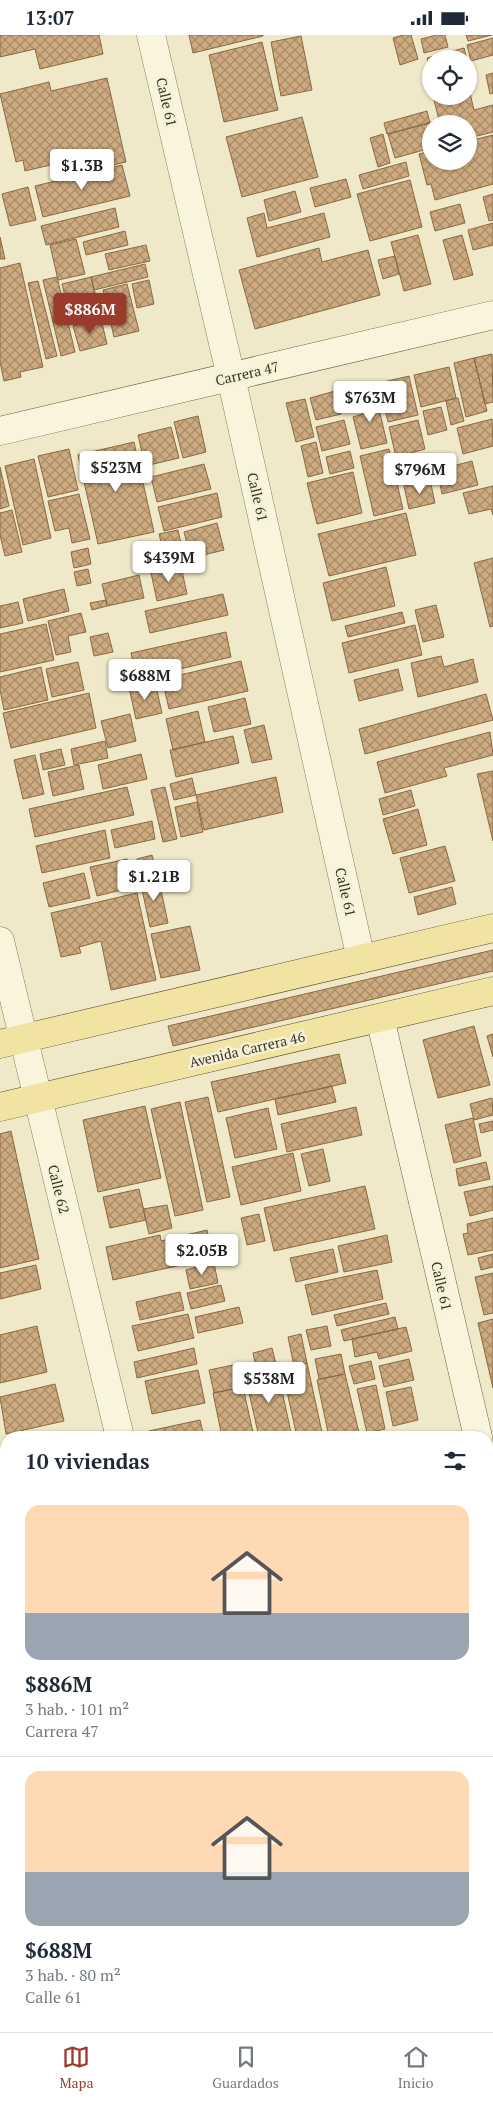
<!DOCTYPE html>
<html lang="es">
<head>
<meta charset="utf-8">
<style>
  :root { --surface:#fff; --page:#f6f6f7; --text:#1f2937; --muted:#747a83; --line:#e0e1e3; --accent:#9b3b2c }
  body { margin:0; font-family:"PT Serif",serif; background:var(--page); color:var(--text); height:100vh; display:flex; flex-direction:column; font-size:19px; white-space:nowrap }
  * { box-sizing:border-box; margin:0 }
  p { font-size:16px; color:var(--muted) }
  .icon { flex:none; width:28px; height:28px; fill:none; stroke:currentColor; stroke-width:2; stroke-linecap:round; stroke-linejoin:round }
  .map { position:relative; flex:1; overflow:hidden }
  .panel { position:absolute; left:0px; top:1396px; width:494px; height:601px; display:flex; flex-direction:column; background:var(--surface); border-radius:20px 20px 0 0; box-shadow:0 1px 4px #0004 }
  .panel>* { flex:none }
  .fabs { position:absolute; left:422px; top:15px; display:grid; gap:10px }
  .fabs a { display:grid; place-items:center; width:55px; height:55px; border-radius:50%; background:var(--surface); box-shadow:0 1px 4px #0004; font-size:25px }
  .price { position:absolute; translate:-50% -42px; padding:0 11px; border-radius:5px; background:#fff; color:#222; font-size:16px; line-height:32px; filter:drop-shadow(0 1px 2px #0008) }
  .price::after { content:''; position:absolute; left:50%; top:30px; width:15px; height:11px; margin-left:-8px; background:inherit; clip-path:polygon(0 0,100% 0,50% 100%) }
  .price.on { background:var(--accent); color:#fff }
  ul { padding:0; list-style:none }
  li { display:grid; align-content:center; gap:10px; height:265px; padding:0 25px }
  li+li { border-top:1px solid var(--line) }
  li span { display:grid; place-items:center; height:155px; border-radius:15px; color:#555 }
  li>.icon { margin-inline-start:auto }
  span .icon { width:90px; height:90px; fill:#fffc; stroke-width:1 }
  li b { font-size:21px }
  h2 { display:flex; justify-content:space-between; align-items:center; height:60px; padding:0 25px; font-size:21px }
  .status { display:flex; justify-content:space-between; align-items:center; height:35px; padding:0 25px; background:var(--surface); direction:ltr }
  .status svg { height:14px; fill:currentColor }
  .dock { display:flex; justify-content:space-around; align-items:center; height:70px; border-top:1px solid var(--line); background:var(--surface); font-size:14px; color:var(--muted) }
  .dock a { display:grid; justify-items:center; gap:2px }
  .dock .on { color:var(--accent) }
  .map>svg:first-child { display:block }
</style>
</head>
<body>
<div class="status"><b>13:07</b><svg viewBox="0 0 49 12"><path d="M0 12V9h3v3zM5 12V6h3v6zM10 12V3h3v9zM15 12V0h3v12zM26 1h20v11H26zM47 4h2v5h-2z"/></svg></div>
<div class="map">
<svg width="493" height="1997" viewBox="0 0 493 1997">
  <defs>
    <pattern id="building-cross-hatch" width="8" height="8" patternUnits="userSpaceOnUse" patternTransform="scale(1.25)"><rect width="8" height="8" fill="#cdaa7f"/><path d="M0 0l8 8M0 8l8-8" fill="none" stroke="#a88b68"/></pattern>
  </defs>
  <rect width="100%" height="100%" fill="#efe9c9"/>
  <path fill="url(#building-cross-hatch)" stroke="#8b6943" d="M0 0H99L103 19 40 34 35 14 0 22Z
    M189 0H263V1L193 18Z
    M403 0H411L418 24 400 30 393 3Z
    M437 0H445L448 12 424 18 421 4Z
    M466 0H492L468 6Z
    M301 1 312 55 281 61 271 7Z
    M493 3V20L471 26 467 10Z
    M262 7 278 75 224 87 209 20Z
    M464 13 467 24H431V38L427 23Z
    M493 38V58L490 59 486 40Z
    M107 43 126 127 87 136 84 122 25 136 23 125 16 127 0 59 49 47 51 56Z
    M469 54 474 75 493 70V97L469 103V89H431V113L395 123 388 99 439 85 433 61H469Z
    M427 76 430 88 387 99 384 88Z
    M302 82 318 142 242 162 226 102Z
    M383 99 390 128 378 132 370 103Z
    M493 100V149L435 165 431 149 427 150 419 119 431 116V126H469V106Z
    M406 127 409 141 363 154 359 140Z
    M122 130 130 161 43 182 35 151Z
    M346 144 351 162 315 172 310 153Z
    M410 145 422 192 370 206 357 159Z
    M28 152 36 185 10 191 2 159Z
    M295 156 301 177 269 186 264 165Z
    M493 159V185L489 186 483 162Z
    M460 169 465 188 435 196 430 177Z
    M115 173 119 192 46 210 41 191Z
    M264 178 267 193 324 178 330 202 257 222 247 183Z
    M493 188V210L473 215 468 195Z
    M125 196 128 210 86 220 83 207Z
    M418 200 431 249 404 256 391 207Z
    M462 200 473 240 454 245 443 205Z
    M0 202 5 224H0Z
    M76 204 85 239 58 245 50 210Z
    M146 210 150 226 109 235 105 219Z
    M319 213 322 227 368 215 380 260 255 294 239 235Z
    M395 221 399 239 383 244 378 225Z
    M20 228 43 332 20 337 21 342 4 346 0 327V233Z
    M145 229 148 242 94 255 91 242Z
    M57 242 75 317 61 321 43 245Z
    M91 242 101 281 72 288 62 249Z
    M149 245 154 269 137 273 132 249Z
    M38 246 57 321 46 324 28 248Z
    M127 249 139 296 114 302 103 255Z
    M101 284 107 309 80 316 73 291Z
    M492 319 493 367 485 369 474 323Z
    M474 323 487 376 466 382 454 328Z
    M449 332 456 363 421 372 414 340Z
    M409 341 418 380 388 387 379 348Z
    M356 351 361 372 348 375 343 355Z
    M335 356 341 379 316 385 310 363Z
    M375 357 387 408 361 414 353 382 365 378 361 360Z
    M456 363H458L464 386 451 390 446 366Z
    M305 364 314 402 296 407 286 368Z
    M441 372 447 395 428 400 423 376Z
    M198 381 206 417 183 423 174 387Z
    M492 384 493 411 463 419 457 393Z
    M344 385 350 409 322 416 316 392Z
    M418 385 425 414 396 422 389 392Z
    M171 392 179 423 145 431 138 400Z
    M134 407 154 497 98 509 78 420Z
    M316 407 323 438 308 442 301 411Z
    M69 414 78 455 48 462 38 421Z
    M389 414 403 474 374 481 360 421Z
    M350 416 354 433 330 439 326 422Z
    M423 420 428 440 404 446 399 425Z
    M34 424 51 503 23 510 5 431Z
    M472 426 478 450 442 459 437 435Z
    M204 429 211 454 157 467 151 442Z
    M0 432 9 471 0 474Z
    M353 437 362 478 317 489 307 448Z
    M430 445 435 468 409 474 404 451Z
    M493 451V480L491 474 469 479 463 458Z
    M217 458 222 482 164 496 158 472Z
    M79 459 90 504 72 508 69 493 55 496 48 466Z
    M12 475 22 517 5 521 0 500V478Z
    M406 478 416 520 329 541 318 499Z
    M217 488 224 515 191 523 184 497Z
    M178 495 184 522 166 526 159 499Z
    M88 513 91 529 74 533 71 517Z
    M493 523V591L490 592 474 528Z
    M181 531 187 559 157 566 151 538Z
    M386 532 395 571 332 586 323 548Z
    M88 534 91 548 77 551 74 537Z
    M139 540 144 563 107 571 102 549Z
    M64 554 69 576 28 586 23 564Z
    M223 559 228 580 150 598 145 576Z
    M106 565 107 571 92 575 90 568Z
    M18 567 23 588 0 593V571Z
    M436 570 444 602 423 607 415 575Z
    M402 577 405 588 348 602 345 591Z
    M81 578 86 597 68 601 71 617 56 620 48 586Z
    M46 589 54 625 0 637V599Z
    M415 590 422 620 349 638 342 608Z
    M226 597 231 622 137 644 131 618Z
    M108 598 113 617 94 621 90 602Z
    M441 621 444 632 473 624 478 647 418 662 411 628Z
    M241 626 248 656 169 674 162 644Z
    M78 627 84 655 52 662 46 634Z
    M41 632 48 665 4 675 0 655V642Z
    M398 634 403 655 359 666 354 645Z
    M155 647 162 678 136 684 129 653Z
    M89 658 96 693 11 713 3 678Z
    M486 659 493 685 365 719 359 694Z
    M245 663 251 689 214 697 208 672Z
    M198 676 205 707 173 715 166 684Z
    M130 679 136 706 108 713 101 686Z
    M264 690 272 724 252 728 244 695Z
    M490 697 493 720 444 733 447 741 385 758 377 727Z
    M233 701 239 728 176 742 170 715Z
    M105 706 108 723 74 730 71 714Z
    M61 714 65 730 43 735 40 719Z
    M141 719 147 744 103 754 98 730Z
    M35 720 44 759 23 764 14 725Z
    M79 730 84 754 53 761 48 737Z
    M493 736V806L477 739Z
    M276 742 283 777 204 795 196 760Z
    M192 743 196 760 174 765 170 749Z
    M127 752 134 780 35 802 29 774Z
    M165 752 177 804 163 807 151 755Z
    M411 755 415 771 383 780 379 764Z
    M197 767 203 797 181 802 175 772Z
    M418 774 427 810 393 819 383 784Z
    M152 786 155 804 115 813 111 795Z
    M105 795 110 823 42 838 36 811Z
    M445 811 455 846 409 858 400 823Z
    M152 820 156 837 140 840 137 824Z
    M127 824 134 852 97 861 90 832Z
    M84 838 90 863 49 872 43 848Z
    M158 841 168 888 150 892 140 845Z
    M452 852 456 869 418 880 414 862Z
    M137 858 156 945 111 955 101 906 79 912 81 918 61 922 51 878Z
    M190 891 200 935 161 943 151 899Z
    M493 915V936L173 1011 168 991Z
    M474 991 490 1050 438 1063 423 1005Z
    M493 999V1022L487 1001Z
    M339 1019 346 1048 218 1077 211 1047Z
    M332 1051 336 1067 278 1080 275 1064Z
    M208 1062 230 1162 207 1167 185 1067Z
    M492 1063 493 1080 474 1085 470 1069Z
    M180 1067 203 1175 175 1181 151 1074Z
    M145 1071 161 1143 98 1157 83 1085Z
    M356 1072 362 1100 287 1117 281 1089Z
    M268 1073 277 1114 235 1123 226 1083Z
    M473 1083 481 1121 454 1128 445 1090Z
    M493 1086V1095L481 1098 479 1089Z
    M11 1096 39 1224 0 1233V1099Z
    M323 1114 330 1146 309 1151 301 1119Z
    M293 1118 301 1156 241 1170 232 1132Z
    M486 1127 490 1144 459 1151 456 1134Z
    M365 1151 375 1194 274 1216 264 1173Z
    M493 1151V1175L470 1181 464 1157Z
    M139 1154 146 1185 110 1193 103 1162Z
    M167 1170 172 1193 149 1199 143 1174Z
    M259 1179 265 1206 247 1210 241 1183Z
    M493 1183V1215L468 1220 463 1199 468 1198 467 1189Z
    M207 1195 213 1223 113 1245 106 1212 160 1200 161 1206Z
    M387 1200 392 1227 344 1237 338 1211Z
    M333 1214 338 1237 296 1247 290 1223Z
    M493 1219V1232L481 1235 478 1223Z
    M214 1228 218 1248 190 1254 186 1235Z
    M36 1230 41 1254 0 1264V1238Z
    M377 1235 383 1264 312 1280 305 1250Z
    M493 1238V1278L484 1280 475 1242Z
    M221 1250 225 1266 191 1274 187 1258Z
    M180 1257 184 1275 140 1285 136 1267Z
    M386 1268 389 1279 337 1291 334 1280Z
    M239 1272 243 1288 198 1298 195 1282Z
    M188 1279 194 1303 138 1316 132 1291Z
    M395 1282 398 1294 344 1306 341 1295Z
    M493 1284V1353L478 1288Z
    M37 1291 47 1337 0 1348V1300Z
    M327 1291 331 1311 311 1315 306 1295Z
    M406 1292 412 1316 379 1324 377 1317 355 1322 352 1304Z
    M301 1299 307 1328 294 1331 288 1302Z
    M194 1313 197 1329 137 1343 134 1327Z
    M272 1313 277 1333 257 1337 253 1318Z
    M341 1319 345 1339 319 1344 315 1324Z
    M409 1324 414 1345 384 1352 379 1331Z
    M371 1326 375 1344 354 1349 349 1331Z
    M307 1328 323 1402H297L282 1334Z
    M238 1329 243 1352 214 1358 209 1335Z
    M277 1333 292 1402H259L245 1340Z
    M198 1335 205 1368 152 1379 145 1346Z
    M345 1339 360 1402H329L317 1345Z
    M55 1349 64 1386 6 1399 0 1362Z
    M376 1350 385 1394 367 1398 357 1354Z
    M243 1352 254 1402H222L213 1358Z
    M411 1352 418 1385 393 1391 386 1357Z
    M200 1385 204 1402H150L149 1396Z
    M71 1398 72 1402H50Z
    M0 1444 6 1473V1482L0 1483Z
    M6 1571V1620L0 1622V1572Z
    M6 1637V1665L0 1666V1638Z
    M3 1671 6 1684V1710L0 1711V1672Z
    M488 1687 493 1708 488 1709Z
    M0 1713 6 1735V1822L0 1823Z
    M490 1713 493 1724V1746L488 1747V1714Z
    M493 1758V1790L488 1791V1759Z
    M493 1799V1838L488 1842V1801Z
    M6 1827V1918L0 1919V1829Z
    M6 1925V1991H37L14 1997H0V1927Z
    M493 1928V1953L488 1955V1930Z
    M37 1991H204L205 1997H14Z
    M362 1991H369L372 1997H352Z
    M369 1991H394L397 1997H372Z
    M400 1991H430L433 1997H403Z
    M434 1991H447L451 1997H437Z
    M453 1991H487L488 1994 483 1997H456Z"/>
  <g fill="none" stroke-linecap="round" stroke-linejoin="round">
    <defs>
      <path id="street" d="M151 0 231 342 361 924
        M0 906 120 1402
        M0 1526 6 1524
        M488 1886 493 1883
        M269 1991 270 1997
        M292 1997 303 1991"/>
      <path id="secondary" d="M0 396 493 280
        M380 983 478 1402
        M488 1445 493 1468"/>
      <path id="primary" d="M0 1009 493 893
        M0 1072 493 956"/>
    </defs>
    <use href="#street" stroke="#8c7c5d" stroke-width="29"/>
    <use href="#secondary" stroke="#6e5d40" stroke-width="29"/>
    <use href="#primary" stroke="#5a4a31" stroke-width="29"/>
    <use href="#street" stroke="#f9f5dc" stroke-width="28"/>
    <use href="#secondary" stroke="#f9f5dc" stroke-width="28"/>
    <use href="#primary" stroke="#f1e3a2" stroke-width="28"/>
  </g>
  <g text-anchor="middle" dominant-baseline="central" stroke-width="5" stroke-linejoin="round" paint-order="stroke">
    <g font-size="14" fill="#3c3221" stroke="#f6f2d8">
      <text transform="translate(167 67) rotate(77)">Calle 61</text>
      <text transform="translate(247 338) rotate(-13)">Carrera 47</text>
      <text transform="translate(258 462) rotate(77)">Calle 61</text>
      <text transform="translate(346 857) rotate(77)">Calle 61</text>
      <text transform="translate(247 1014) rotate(-13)">Avenida Carrera 46</text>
      <text transform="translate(59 1154) rotate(76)">Calle 62</text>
      <text transform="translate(442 1251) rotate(77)">Calle 61</text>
    </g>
  </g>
</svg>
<div class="fabs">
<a><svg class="icon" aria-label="locate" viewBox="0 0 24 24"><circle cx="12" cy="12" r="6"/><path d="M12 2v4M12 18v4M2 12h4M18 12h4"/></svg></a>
<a><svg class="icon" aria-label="layers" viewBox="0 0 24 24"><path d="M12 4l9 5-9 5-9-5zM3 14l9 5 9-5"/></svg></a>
</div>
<b class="price" style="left:82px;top:156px">$1.3B</b>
<b class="price on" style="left:90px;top:300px">$886M</b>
<b class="price" style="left:370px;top:388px">$763M</b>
<b class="price" style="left:116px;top:458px">$523M</b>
<b class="price" style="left:420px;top:460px">$796M</b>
<b class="price" style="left:169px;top:548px">$439M</b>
<b class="price" style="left:145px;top:666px">$688M</b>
<b class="price" style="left:154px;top:867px">$1.21B</b>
<b class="price" style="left:202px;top:1241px">$2.05B</b>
<b class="price" style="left:269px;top:1369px">$538M</b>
<section class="panel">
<h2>10 viviendas<svg class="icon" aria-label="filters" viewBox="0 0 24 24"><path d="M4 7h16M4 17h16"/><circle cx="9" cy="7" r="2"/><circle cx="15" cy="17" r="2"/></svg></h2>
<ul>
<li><span style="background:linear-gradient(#ffd9b3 70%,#9aa5b1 0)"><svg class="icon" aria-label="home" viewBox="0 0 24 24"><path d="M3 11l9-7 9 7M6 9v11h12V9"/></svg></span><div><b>$886M</b><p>3 hab. · 101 m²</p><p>Carrera 47</p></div></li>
<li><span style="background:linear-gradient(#ffd9b3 65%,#9aa5b1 0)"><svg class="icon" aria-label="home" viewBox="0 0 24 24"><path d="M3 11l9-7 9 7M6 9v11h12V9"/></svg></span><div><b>$688M</b><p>3 hab. · 80 m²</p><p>Calle 61</p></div></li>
</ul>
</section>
</div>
<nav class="dock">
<a class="on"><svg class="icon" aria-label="map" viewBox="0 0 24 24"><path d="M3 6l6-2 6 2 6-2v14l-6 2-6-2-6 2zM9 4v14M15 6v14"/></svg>Mapa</a>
<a><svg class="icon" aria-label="saved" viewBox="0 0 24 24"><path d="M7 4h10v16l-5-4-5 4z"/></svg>Guardados</a>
<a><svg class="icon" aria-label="home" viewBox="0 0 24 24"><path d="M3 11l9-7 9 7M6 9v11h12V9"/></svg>Inicio</a>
</nav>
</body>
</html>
